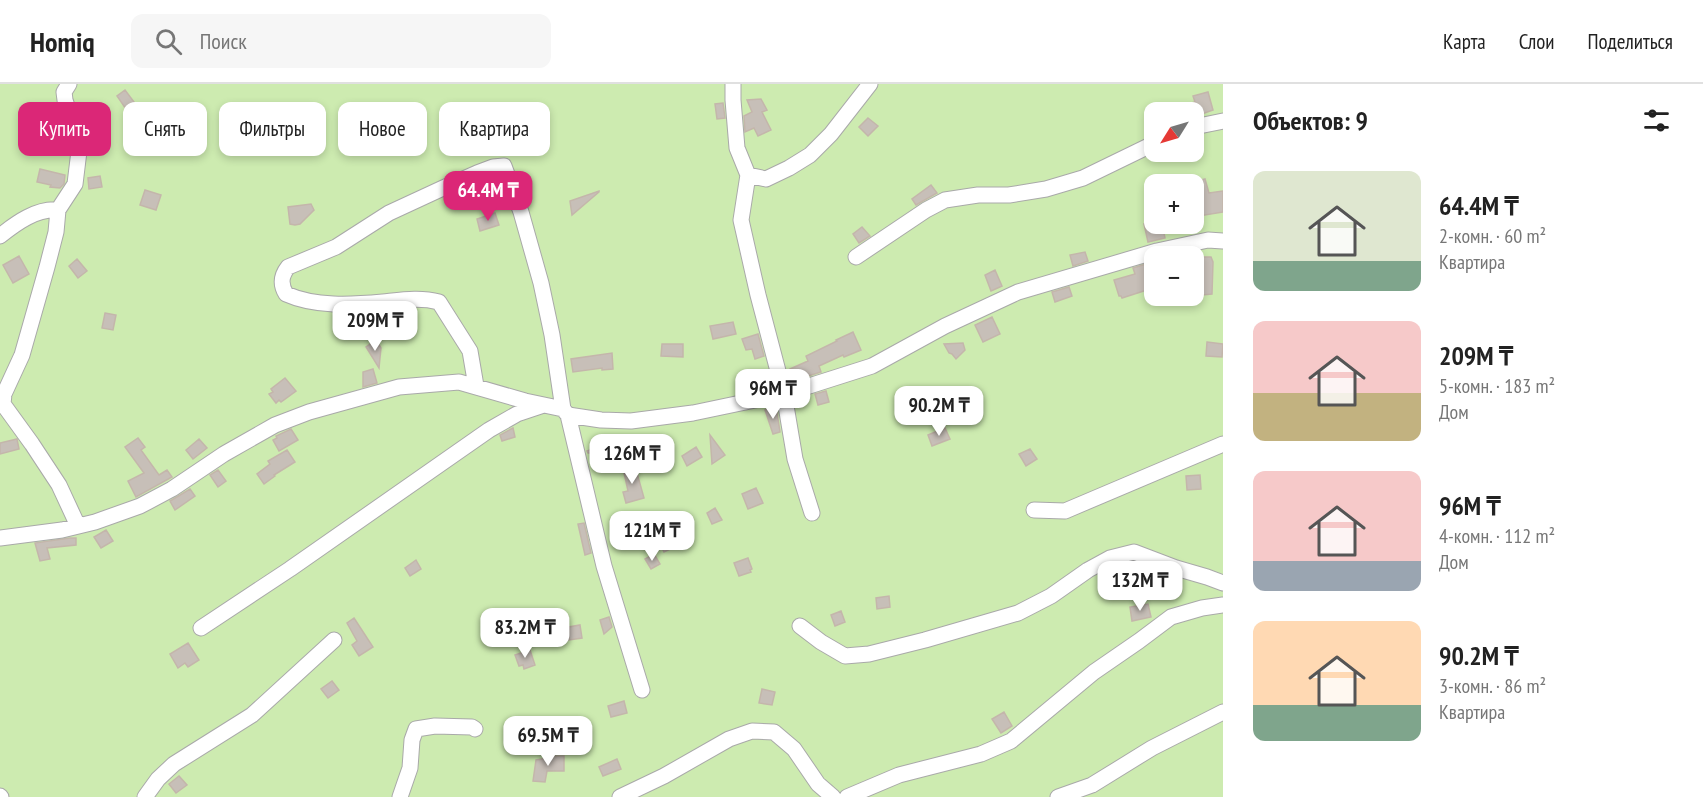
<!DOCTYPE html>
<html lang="ru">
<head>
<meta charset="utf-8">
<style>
  :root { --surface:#fff; --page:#f6f6f6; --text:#222; --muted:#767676; --line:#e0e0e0; --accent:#db2777 }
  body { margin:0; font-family:"PT Sans Narrow",sans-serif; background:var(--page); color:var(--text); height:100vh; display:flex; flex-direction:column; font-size:22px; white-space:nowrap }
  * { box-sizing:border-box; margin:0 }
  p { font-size:20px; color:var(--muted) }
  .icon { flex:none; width:33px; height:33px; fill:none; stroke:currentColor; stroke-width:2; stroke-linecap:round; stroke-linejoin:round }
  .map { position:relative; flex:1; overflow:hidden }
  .details { display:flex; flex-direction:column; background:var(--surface); width:480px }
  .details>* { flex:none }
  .top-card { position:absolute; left:18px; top:18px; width:570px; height:54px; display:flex; gap:12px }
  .needle { width:39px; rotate:233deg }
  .fabs { position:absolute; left:1144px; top:18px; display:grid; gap:12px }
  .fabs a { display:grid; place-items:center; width:60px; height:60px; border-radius:12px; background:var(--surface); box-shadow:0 3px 9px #0003; font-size:30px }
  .price { position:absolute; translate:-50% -51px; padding:0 14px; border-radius:12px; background:#fff; color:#222; font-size:20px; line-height:39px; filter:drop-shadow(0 2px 3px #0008) }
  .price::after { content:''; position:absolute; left:50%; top:36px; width:18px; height:14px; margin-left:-9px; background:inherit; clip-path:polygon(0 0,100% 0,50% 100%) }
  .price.selected { background:var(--accent); color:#fff }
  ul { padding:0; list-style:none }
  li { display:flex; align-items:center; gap:18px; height:150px; padding:0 30px }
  li span { display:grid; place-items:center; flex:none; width:168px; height:120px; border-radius:12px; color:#555 }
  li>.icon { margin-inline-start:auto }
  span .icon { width:72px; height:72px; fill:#fffc; stroke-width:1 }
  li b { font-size:26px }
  h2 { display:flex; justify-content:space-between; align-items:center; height:72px; padding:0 30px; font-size:26px }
  .chip { padding:0 21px; border-radius:12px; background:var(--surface); box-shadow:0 3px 9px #0003; font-size:21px; line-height:54px }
  .chip.selected { background:var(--accent); color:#fff }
  header { display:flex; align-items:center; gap:36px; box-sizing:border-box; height:84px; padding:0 30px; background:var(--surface); border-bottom:2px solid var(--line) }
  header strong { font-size:28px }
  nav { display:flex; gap:33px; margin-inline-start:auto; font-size:21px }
  .search { width:420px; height:54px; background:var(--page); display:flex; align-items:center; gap:15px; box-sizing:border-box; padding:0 21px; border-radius:12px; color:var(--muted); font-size:22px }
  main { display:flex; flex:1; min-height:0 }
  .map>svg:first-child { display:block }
</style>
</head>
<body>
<header>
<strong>Homiq</strong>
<div class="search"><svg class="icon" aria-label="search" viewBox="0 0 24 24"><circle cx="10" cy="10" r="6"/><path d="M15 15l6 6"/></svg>Поиск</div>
<nav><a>Карта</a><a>Слои</a><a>Поделиться</a></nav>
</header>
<main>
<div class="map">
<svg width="1223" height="713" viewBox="0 0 1223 713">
  <rect width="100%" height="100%" fill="#f2efe9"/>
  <path fill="#cdebb0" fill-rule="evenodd" d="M0 0H1223V713H0ZM1155 28H1194V68H1155ZM1155 100H1194V140H1155ZM1155 172H1194V212H1155Z"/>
  <path fill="#c7bfb8" stroke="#c4b6ab" stroke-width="1.5" d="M125 6 137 22 128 28 117 12Z
    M1208 8 1213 26 1196 32 1195 28H1167V25L1195 18 1193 12Z
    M761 15 767 26 762 28 771 46 758 52 754 44 745 48 744 32 752 28 747 16Z
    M723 19 725 34 717 35 715 20Z
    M868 34 878 42 868 52 859 43Z
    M40 85 65 91 64 100 60 104 50 103 51 101 37 98Z
    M100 92 102 103 89 105 88 94Z
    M1205 95 1209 109 1223 107V128L1199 132 1196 115H1199L1194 98Z
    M931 101 937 109 916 121 912 115Z
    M145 106 161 111 156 126 140 121Z
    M599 107V108L572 131 570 117Z
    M311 120 314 126 300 140 295 141 290 140 288 123Z
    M495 129 499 141 480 147 477 135Z
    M1144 140H1162L1165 154 1148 158Z
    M862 143 870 152 859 159 853 150Z
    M1085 168 1088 177 1073 182 1070 171Z
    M19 172 29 190 13 199 3 181Z
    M1197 173H1211L1213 178 1212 210 1202 211 1200 191H1197Z
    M77 175 87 187 78 194 69 182Z
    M1146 180 1153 204 1122 214 1121 212H1119L1114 196 1135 190 1133 184Z
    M995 186 1002 202 991 207 985 191Z
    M1069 203 1072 212 1055 218 1052 208Z
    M105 229 116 231 113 246 102 244Z
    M992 233 1000 250 983 258 975 241Z
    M733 238 736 250 713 255 710 242Z
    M853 248 861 266 844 273 843 271 819 282 821 288 795 296 790 285 808 277 806 272 837 257 836 256Z
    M758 250 764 272 755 275 752 265 746 266 742 255Z
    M376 256 381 264 379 284 366 263Z
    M1207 258 1223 260 1222 273 1206 272Z
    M963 259 965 266 956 275 952 270 949 269 944 260Z
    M662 260H683V273L661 272Z
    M612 269 613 285 602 286V284L573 288 571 275Z
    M373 285 377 299 363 303V288Z
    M764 291 766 304 744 307 742 294Z
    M285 294 296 307 281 318 279 316 276 319 269 310 273 308 271 305Z
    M826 307 829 318 818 321 815 310Z
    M776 322 780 348 773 350 765 326Z
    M513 344 515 353 502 357 500 351Z
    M945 344 950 355 932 362 928 351Z
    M291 345 298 356 279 367 273 356 277 354 276 352Z
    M710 351 725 371 712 380Z
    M138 354 145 363 141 366 159 391 167 386 172 393 136 413 128 397 144 389 125 363Z
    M17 355 19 365 0 370V359Z
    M199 355 207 364 193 375 186 366Z
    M618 357 619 369H588L587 367Z
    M696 363 702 373 687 382 682 372Z
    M1030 365 1037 375 1026 382 1019 370Z
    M287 366 295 378 274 391 275 392 264 400 257 390 270 380 268 377Z
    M635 382 644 414 626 419 623 408 628 407 623 384Z
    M218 386 226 397 218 403 210 391Z
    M1200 391 1201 405 1187 406 1186 392Z
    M756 404 763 419 748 425 742 410Z
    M190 405 195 412 175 426 170 417Z
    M715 424 722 436 712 440 707 429Z
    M584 439 591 469 585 471 578 440Z
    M106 446 113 457 101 464 94 453Z
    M674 450 679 461 664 468 659 457Z
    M70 454H76V461L47 464 50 475 40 477 35 459Z
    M654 470 660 480 651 485 645 475Z
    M748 474 752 485 750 486 751 488 739 492 734 479Z
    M416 476 421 485 410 492 405 484Z
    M889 512 890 523 877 525 876 514Z
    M1148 520 1151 533 1132 537 1130 523Z
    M841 527 845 538 835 542 831 531Z
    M609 533 612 543 604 550 600 536Z
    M354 534 373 563 359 572 352 561 357 557 347 539Z
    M580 541 582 554 569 556 566 546 569 545V543Z
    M188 559 199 576 188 583 185 579 178 584 170 570Z
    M530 566 535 581 524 585 523 581 519 582 515 571Z
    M332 597 339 606 328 614 321 605Z
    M762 605 775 608 772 621 759 619Z
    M624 617 627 629 611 633 608 622Z
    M1004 628 1012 642 1001 649 992 635Z
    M548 672H564V687H547L545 698 533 697 536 676 548 674Z
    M617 675 621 685 603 692 599 683Z
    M179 692 187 701 176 709 169 700Z"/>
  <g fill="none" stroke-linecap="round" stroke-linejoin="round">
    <defs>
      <path id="minor" d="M69 0 64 8 65 16 76 49 79 67 75 100 58 126 56 148 47 183 22 271 4 310 3 320 32 360 59 401 78 442
        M733 0V16L737 64 748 91 766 95 789 84 810 71 831 50 870 0
        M1194 43 1223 37
        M748 91 741 136 758 211 784 310 795 375 812 429
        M0 152C16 139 37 124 58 126
        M856 173 926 126 945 116 978 111H1009L1046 105 1083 94 1155 59
        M476 302 470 267 439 218C420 213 402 216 383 218 351 221 315 223 286 210 280 200 281 192 288 183L336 163 389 129 443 104 477 89 493 83 504 82 521 128 541 199 552 251 563 325
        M568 331 604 482 642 606
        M1034 426 1065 427 1223 360
        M0 454 62 446 95 438 140 422 172 405 224 370 275 341 309 328 399 303 459 298 525 317 563 325 568 331 601 336 631 337 693 329 784 310 872 282 945 242 1018 208 1157 167 1208 156 1223 157
        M800 542 821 558 845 572 869 570 925 556 1018 529 1051 512 1088 486 1110 474 1134 468 1176 484 1207 493 1223 499
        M201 544 290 485 489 346 517 330 544 321
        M0 712 1 713
        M145 713 158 695 174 680 252 631 334 556
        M400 713 410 684 412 656 416 645 435 642 472 643 475 645
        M620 713 664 692 729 655 752 647 774 648 794 665 818 700 833 713
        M847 713 899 691 981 670 1011 657 1094 588 1139 557 1171 533 1202 524 1223 521
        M1058 713 1092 701 1152 664 1223 628"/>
    </defs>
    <use href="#minor" stroke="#a9a9a9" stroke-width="17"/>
    <use href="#minor" stroke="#fff" stroke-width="15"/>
  </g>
</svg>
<div class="fabs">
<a><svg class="needle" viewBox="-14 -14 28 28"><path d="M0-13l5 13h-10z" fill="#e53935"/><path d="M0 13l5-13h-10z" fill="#767676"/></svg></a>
<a>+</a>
<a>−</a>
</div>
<b class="price selected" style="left:488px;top:138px">64.4M ₸</b>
<b class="price" style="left:375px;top:268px">209M ₸</b>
<b class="price" style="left:773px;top:336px">96M ₸</b>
<b class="price" style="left:939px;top:353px">90.2M ₸</b>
<b class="price" style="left:632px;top:401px">126M ₸</b>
<b class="price" style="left:652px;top:478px">121M ₸</b>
<b class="price" style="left:1140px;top:528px">132M ₸</b>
<b class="price" style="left:525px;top:575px">83.2M ₸</b>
<b class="price" style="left:548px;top:683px">69.5M ₸</b>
<div class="top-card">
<a class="chip selected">Купить</a>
<a class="chip">Снять</a>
<a class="chip">Фильтры</a>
<a class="chip">Новое</a>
<a class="chip">Квартира</a>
</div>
</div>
<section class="details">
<h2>Объектов: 9<svg class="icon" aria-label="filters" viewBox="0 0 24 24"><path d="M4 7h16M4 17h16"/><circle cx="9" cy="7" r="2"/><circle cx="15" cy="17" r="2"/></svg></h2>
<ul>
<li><span style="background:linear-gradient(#dfe7d0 75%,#7fa58c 0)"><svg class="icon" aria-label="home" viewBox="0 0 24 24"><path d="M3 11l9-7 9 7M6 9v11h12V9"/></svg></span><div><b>64.4M ₸</b><p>2-комн. · 60 m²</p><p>Квартира</p></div></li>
<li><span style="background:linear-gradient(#f6c9c9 60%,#c2b280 0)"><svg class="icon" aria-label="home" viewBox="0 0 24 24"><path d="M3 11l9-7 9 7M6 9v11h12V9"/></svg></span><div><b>209M ₸</b><p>5-комн. · 183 m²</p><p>Дом</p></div></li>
<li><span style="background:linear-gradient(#f6c9c9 75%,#9aa5b1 0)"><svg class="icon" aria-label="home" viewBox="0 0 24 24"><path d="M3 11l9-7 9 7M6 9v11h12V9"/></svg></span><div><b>96M ₸</b><p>4-комн. · 112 m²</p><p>Дом</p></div></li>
<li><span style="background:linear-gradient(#ffd9b3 70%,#7fa58c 0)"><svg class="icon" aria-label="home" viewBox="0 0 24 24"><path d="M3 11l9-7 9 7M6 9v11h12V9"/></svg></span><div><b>90.2M ₸</b><p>3-комн. · 86 m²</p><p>Квартира</p></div></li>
</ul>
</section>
</main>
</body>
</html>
